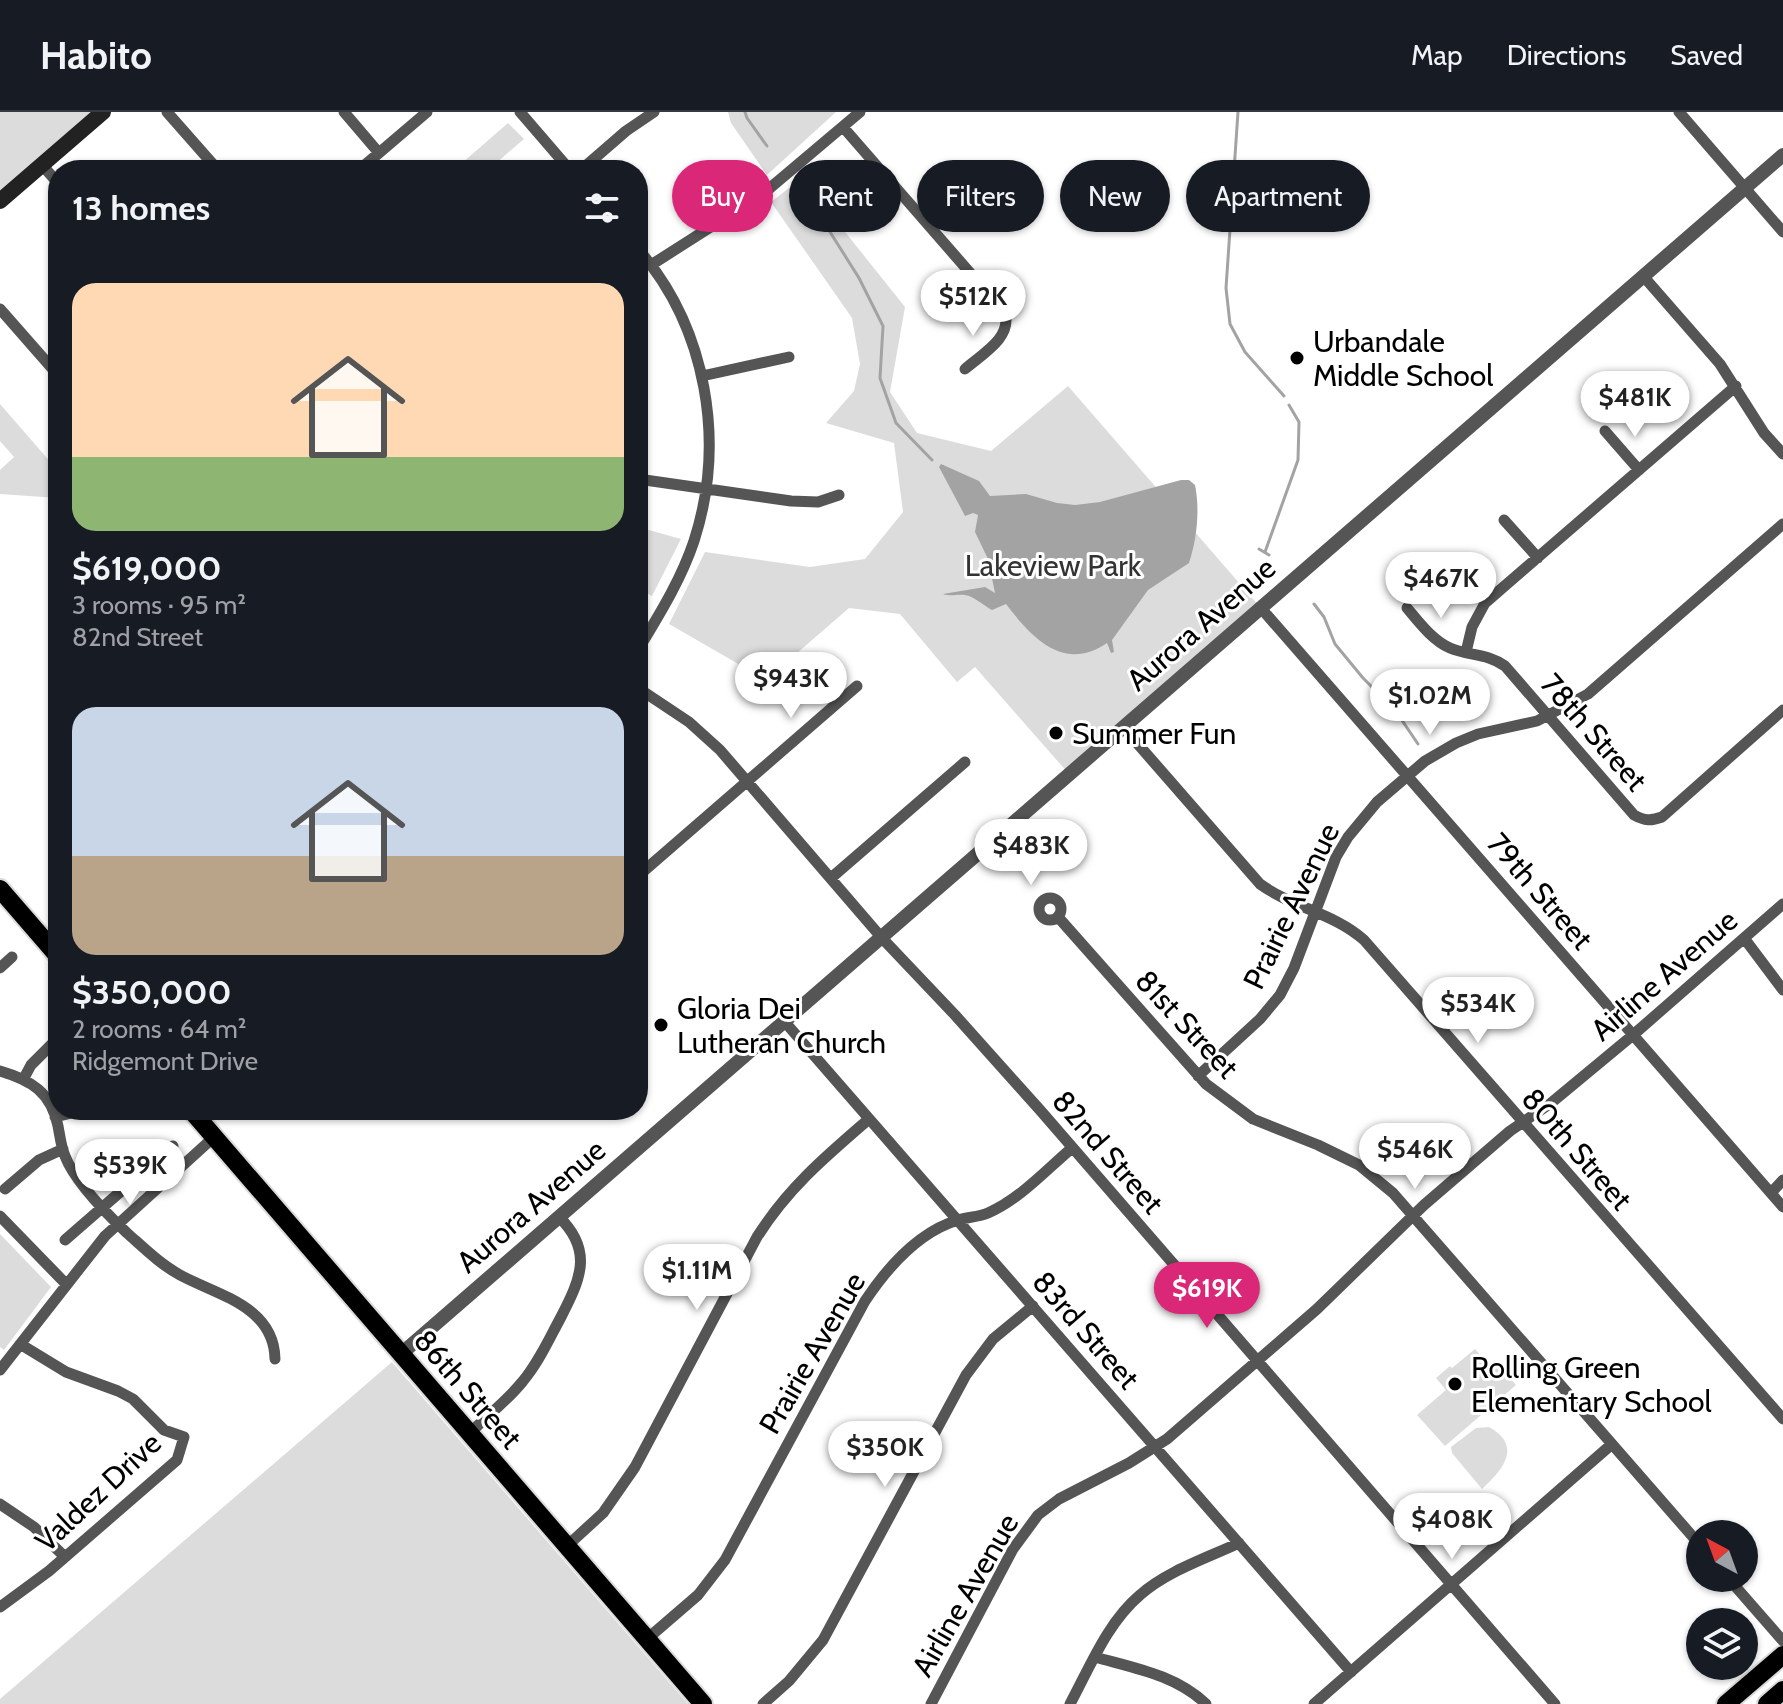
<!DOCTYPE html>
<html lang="en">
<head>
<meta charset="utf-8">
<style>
  :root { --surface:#171b24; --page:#242831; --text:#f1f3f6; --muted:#9ea1a6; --line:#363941; --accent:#db2777 }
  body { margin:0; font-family:Cabin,sans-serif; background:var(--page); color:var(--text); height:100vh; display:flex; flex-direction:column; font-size:30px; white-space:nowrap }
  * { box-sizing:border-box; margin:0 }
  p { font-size:26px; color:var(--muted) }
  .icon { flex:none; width:44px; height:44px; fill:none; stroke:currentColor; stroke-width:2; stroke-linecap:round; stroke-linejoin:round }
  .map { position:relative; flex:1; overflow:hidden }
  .details { position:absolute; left:48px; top:48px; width:600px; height:960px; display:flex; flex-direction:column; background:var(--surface); border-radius:32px; box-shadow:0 2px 6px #0004 }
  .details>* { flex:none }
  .guide { position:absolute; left:672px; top:48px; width:760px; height:72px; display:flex; gap:16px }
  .needle { width:52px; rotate:319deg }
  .tools { position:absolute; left:1686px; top:1408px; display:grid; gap:16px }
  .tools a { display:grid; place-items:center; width:72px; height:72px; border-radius:50%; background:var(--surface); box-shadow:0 2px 6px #0004; font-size:40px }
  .price { position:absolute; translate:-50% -68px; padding:0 18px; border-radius:28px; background:#fff; color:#222; font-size:26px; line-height:52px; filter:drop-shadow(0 2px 4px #0008) }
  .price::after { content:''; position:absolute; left:50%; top:48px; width:24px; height:18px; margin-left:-12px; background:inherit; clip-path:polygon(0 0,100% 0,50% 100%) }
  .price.selected { background:var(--accent); color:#fff }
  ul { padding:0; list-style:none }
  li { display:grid; align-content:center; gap:16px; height:424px; padding:0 24px }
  li span { display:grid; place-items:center; height:248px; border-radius:24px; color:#555 }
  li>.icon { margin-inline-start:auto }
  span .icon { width:144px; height:144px; fill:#fffc; stroke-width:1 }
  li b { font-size:34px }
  h2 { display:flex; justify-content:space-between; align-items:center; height:96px; padding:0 24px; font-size:34px }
  .pill { padding:0 28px; border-radius:36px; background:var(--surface); box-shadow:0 2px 6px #0004; font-size:28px; line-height:72px }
  .pill.selected { background:var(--accent); color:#fff }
  header { display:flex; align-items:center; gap:48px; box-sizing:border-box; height:112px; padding:0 40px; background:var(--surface); border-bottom:2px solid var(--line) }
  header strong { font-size:38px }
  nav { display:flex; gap:44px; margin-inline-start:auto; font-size:28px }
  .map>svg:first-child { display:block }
</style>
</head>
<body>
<header>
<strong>Habito</strong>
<nav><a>Map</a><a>Directions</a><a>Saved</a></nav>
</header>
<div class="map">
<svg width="1783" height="1592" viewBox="0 0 1783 1592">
  <rect width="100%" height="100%" fill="#fff"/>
  <path fill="#dcdcdc" d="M0 0H103L0 86Z
    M728 0H836L767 63 731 11Z
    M508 11 524 27 488 58H454Z
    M802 66 905 195 890 280 917 321 991 339 1068 274 1260 495 1069 662 975 555 957 570 900 502 849 496 766 568 669 512 705 440 810 455 865 447 903 400 894 331 826 311 854 279 860 252 852 206 771 90Z
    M0 292 53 353H58V386L0 382V358L14 345 0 329Z
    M638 415 681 427 652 484 638 476Z
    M0 1122 51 1175 4 1238 0 1235Z
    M1475 1237 1488 1252 1495 1248 1516 1273 1445 1334 1417 1303 1446 1278 1436 1266 1450 1254 1452 1256Z
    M392 1250 688 1592H0V1587Z
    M1489 1315C1523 1334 1503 1358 1482 1377L1452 1341 1451 1335 1476 1316Z"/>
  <path fill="#a3a3a3" d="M941 352 979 369 990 384 1026 382 1057 391 1075 393 1100 390 1181 368H1189L1195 373C1200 398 1197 427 1189 451L1148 478 1112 528 1114 540 1111 541 1107 531C1064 561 1031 525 1006 492L992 498C984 494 974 484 965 483 956 482 952 485 943 482L985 475 995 481 988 447 975 420 978 403 973 401 965 404 964 402 939 355Z"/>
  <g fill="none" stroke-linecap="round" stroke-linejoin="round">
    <path stroke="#a3a3a3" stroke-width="3" d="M745 0 747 6 767 34
      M1238 0 1226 176 1230 212 1245 240 1284 284
      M808 85 859 166 883 214 880 266 896 311 932 348
      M1259 437 1269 443
      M1265 440 1298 348 1299 310 1289 293
      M1314 492 1324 505 1335 532 1363 566 1395 598 1418 632"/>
    <defs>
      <path id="primary" d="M0 777 58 844
        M191 998 703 1592
        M1726 1592 1783 1543
        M1767 1592 1783 1578"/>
    </defs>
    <use href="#primary" stroke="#dbdbdb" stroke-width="22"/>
    <path stroke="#555" stroke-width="11" d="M167 0 218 58
      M344 0 379 41
      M520 0 570 58
      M1679 0 1783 120
      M843 15 1005 201C1012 226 982 242 965 257
      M42 53 58 71
      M359 58 427 0
      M581 58 626 19 654 0
      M638 137C707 216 726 330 694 429 681 468 659 503 638 538
      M651 153 764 81 860 0
      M1644 165 1720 252 1764 321 1783 342
      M0 197 58 263
      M702 264 789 245
      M1605 319 1639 358
      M638 367 791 389 818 390 839 383
      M1504 408 1538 446
      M1260 495 1783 1095
      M1407 496C1419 510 1432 528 1450 536 1469 544 1487 541 1505 554L1634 703C1645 709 1651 709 1662 705L1783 598
      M1466 540 1472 515 1485 491 1736 274
      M638 576 689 610 720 638 881 825 955 903 1040 998 1555 1592
      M1123 615 1260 772C1293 796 1334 801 1364 828L1783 1307
      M638 764 857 574
      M831 766 965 650
      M1039 797a11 11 0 1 1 22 0a11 11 0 1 1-22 0Z
      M1058 805 1206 972 1253 1007 1318 1033 1359 1053 1393 1081 1700 1433
      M1744 826 1783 878
      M0 856 12 845
      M784 909 1351 1560
      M0 959C31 968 51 980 58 1014 60 1024 61 1035 65 1044 75 1070 107 1102 127 1121 144 1136 160 1152 180 1163 217 1183 274 1194 275 1247
      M1198 964 1260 907 1280 883 1294 856 1336 745 1348 725 1377 690 1425 649 1456 631 1478 622 1537 609 1588 582 1783 412
      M24 966 31 953 58 926
      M55 1005 84 998
      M5 1077 39 1048 63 1037
      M1771 1081 1783 1068
      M0 1104 66 1172
      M65 1128 173 1034
      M0 1258 105 1124 214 1025
      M470 1321C487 1304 508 1288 523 1269 539 1250 549 1227 561 1205 580 1168 594 1139 559 1105
      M0 1392 34 1415 65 1445
      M567 1434 603 1401 635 1355 757 1125C788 1076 826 1044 869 1007
      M1728 1466 1783 1529
      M0 1495 49 1459 177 1348 184 1325 164 1318 133 1287 118 1279 66 1260 20 1232
      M647 1527 698 1483 725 1448 865 1189C887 1156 918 1120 958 1108 968 1105 979 1105 988 1101 1020 1087 1046 1058 1072 1036
      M1095 1545C1134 1556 1176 1563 1206 1592
      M763 1592 789 1569 823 1528 966 1263 993 1227 1033 1194
      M931 1592 1013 1437 1038 1403 1059 1387 1129 1351 1167 1327 1317 1197 1424 1093 1510 1019 1551 991 1633 923 1783 792
      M1070 1592C1090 1555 1107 1511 1140 1483 1167 1459 1207 1446 1239 1431
      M1314 1592 1612 1332"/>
    <path stroke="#555" stroke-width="14" d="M401 1242 1783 43"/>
    <path stroke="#222" stroke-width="16" d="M0 89 103 0"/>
    <use href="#primary" stroke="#000" stroke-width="18"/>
  </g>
  <g fill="#000" stroke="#fff" stroke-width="3">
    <circle cx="1297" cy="246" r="8"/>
    <circle cx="1056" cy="621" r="8"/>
    <circle cx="661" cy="913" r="8"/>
    <circle cx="1455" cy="1272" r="8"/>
  </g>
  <g text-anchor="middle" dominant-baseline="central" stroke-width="6" stroke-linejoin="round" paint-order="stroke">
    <g font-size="30" fill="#000" stroke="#fff" text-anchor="start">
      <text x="1313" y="229">Urbandale<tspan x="1313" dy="34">Middle School</tspan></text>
      <text x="1072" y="621">Summer Fun</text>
      <text x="677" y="896">Gloria Dei<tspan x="677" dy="34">Lutheran Church</tspan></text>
      <text x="1471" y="1255">Rolling Green<tspan x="1471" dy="34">Elementary School</tspan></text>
    </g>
    <g font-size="30" fill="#333" stroke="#fff">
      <text x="1053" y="453">Lakeview Park</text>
    </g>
    <g font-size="30" fill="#000" stroke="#fff">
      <text transform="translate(1201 512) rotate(-41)">Aurora Avenue</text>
      <text transform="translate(1594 620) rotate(49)">78th Street</text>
      <text transform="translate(1540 779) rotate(49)">79th Street</text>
      <text transform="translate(1291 794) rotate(-64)">Prairie Avenue</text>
      <text transform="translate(1664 863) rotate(-41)">Airline Avenue</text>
      <text transform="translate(1187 912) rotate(47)">81st Street</text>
      <text transform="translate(1577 1037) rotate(49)">80th Street</text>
      <text transform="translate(1108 1040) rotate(49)">82nd Street</text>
      <text transform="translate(531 1094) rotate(-41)">Aurora Avenue</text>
      <text transform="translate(1086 1218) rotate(49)">83rd Street</text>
      <text transform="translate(812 1241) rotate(-60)">Prairie Avenue</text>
      <text transform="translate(468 1277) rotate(49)">86th Street</text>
      <text transform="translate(98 1380) rotate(-43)">Valdez Drive</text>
      <text transform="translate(965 1483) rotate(-60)">Airline Avenue</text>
    </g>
  </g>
</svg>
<div class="tools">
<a><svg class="needle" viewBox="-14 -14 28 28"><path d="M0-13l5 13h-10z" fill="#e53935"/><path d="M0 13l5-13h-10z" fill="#9ea1a6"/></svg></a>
<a><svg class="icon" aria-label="layers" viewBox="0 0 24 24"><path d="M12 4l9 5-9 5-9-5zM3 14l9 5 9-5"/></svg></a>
</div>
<b class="price" style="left:973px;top:226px">$512K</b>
<b class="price" style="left:1635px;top:327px">$481K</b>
<b class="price" style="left:1441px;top:508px">$467K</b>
<b class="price" style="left:791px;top:608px">$943K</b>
<b class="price" style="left:1430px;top:625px">$1.02M</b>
<b class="price" style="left:1031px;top:775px">$483K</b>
<b class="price" style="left:1478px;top:933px">$534K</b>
<b class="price" style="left:1415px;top:1079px">$546K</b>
<b class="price" style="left:130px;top:1095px">$539K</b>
<b class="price" style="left:697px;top:1200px">$1.11M</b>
<b class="price selected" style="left:1207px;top:1218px">$619K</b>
<b class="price" style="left:885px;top:1377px">$350K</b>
<b class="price" style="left:1452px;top:1449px">$408K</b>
<div class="guide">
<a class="pill selected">Buy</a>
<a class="pill">Rent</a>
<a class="pill">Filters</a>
<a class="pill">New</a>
<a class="pill">Apartment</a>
</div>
<section class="details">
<h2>13 homes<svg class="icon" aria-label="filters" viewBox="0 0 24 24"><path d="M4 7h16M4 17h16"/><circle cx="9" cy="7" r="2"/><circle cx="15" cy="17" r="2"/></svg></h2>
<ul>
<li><span style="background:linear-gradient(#ffd9b3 70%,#8fb573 0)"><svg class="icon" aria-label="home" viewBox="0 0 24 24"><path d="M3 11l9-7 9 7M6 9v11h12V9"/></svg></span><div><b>$619,000</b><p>3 rooms · 95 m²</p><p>82nd Street</p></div></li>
<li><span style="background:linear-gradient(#c9d6e8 60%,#b9a48a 0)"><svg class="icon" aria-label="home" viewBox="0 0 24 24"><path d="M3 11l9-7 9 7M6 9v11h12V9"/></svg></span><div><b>$350,000</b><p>2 rooms · 64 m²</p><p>Ridgemont Drive</p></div></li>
</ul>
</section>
</div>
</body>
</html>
